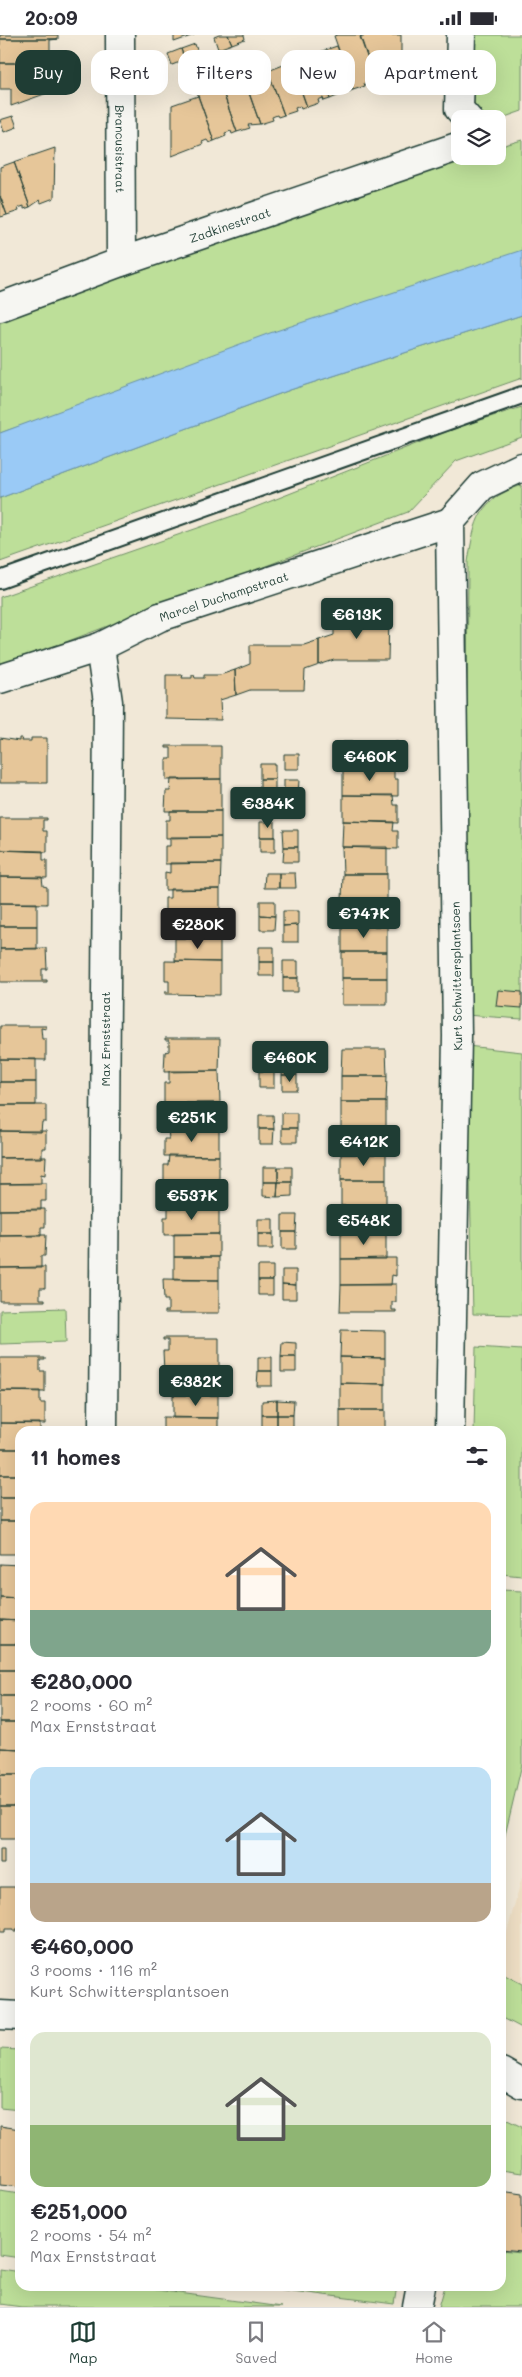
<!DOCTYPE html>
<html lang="en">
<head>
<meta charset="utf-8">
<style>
  :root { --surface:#fff; --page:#f2f2f3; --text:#2b2b33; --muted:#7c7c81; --line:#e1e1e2; --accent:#1f3d34 }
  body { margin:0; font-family:Mali,sans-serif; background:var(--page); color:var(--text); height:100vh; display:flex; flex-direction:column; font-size:19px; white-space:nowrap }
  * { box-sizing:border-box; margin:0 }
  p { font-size:16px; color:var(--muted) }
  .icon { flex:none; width:28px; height:28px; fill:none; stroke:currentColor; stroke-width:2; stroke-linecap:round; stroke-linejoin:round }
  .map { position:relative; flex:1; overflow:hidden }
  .drawer { position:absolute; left:15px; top:1391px; width:491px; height:865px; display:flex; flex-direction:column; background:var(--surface); border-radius:15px; box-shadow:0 5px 20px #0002 }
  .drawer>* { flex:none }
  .hud { position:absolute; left:15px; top:15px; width:492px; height:45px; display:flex; gap:10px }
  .controls { position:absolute; left:451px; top:75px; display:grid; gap:10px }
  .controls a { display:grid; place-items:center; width:55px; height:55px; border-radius:10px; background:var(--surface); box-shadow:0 5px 20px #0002; font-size:25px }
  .price { position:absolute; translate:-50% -42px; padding:0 11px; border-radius:5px; background:var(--accent); color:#fff; font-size:16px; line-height:32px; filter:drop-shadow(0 1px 2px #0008) }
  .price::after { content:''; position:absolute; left:50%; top:30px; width:15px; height:11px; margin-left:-8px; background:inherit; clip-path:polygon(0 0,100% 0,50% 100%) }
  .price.selected { background:#222; color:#fff }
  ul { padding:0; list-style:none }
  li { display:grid; align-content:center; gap:10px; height:265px; padding:0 15px }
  li span { display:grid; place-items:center; height:155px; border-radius:15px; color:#555 }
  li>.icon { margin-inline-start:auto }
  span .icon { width:90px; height:90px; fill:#fffc; stroke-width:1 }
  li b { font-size:21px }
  h2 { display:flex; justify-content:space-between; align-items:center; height:60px; padding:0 15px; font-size:21px }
  .tag { padding:0 18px; border-radius:15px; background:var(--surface); box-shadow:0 5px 20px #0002; font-size:18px; line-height:45px }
  .tag.selected { background:var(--accent); color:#fff }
  .status { display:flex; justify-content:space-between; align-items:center; height:35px; padding:0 25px; background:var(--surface); direction:ltr }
  .status svg { height:14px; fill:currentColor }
  .menu { display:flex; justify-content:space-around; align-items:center; height:70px; border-top:1px solid var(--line); background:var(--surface); font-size:14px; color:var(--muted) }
  .menu a { display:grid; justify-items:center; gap:2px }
  .menu .selected { color:var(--accent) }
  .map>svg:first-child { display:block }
</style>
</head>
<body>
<div class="status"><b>20:09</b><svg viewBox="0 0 49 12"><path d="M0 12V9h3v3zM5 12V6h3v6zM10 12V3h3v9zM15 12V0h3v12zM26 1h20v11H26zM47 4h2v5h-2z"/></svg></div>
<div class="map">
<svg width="522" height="2272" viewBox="0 0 522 2272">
  <rect width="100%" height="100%" fill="#f1e8d7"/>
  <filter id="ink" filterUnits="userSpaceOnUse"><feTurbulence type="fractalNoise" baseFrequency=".02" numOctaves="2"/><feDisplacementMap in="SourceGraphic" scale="10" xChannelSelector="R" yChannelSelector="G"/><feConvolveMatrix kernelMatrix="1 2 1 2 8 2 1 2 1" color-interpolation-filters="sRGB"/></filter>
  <g filter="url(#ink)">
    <path fill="#eedec4" d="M522 1842V1949L501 1938V1919Z"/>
    <path fill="#bddf99" stroke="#6e8e66" d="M474 0H522V76L505 82H474Z
      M522 105V216L0 398V283L468 121H498V112Z
      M522 280V343L0 527V463L290 355Z
      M522 372V402L456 426 408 477 0 632V562L238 479 464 390Z
      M522 450V984L465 980 468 527C475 484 478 465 522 450Z
      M467 1011 522 1017V1280L473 1279Z
      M65 1273 66 1307 0 1309V1275Z
      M476 1312 522 1315V1541L501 1539V1396H474Z
      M501 1555 522 1556V1729L501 1817Z
      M501 1938 522 1949V1993L501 1982Z
      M0 2014 20 2015V2075L0 2073Z
      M501 2082 522 2092V2138L501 2135Z
      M0 2156 20 2159V2223L0 2220Z
      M501 2216 522 2218V2272H439L445 2251H501Z
      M0 2234 20 2237V2251H128L281 2272H22L0 2269Z
      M253 2251H397L394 2269Z"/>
    <path fill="#9acaf6" stroke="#6992a8" d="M522 215V280L290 355 0 463V398L270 298Z"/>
    <path fill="#e6c699" stroke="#1f3d34" d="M0 0H58V4H0Z
      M174 0H194L174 7Z
      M219 0H228L232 9 218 14 214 2Z
      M228 0H244L245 4 232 9Z
      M337 0H360L376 47 364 48 365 51 353 55 334 1Z
      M366 0H401V38L387 43V40L376 47 360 2Z
      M0 4H58L50 5V28H0Z
      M195 9 199 21 185 25 181 14Z
      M337 11 353 55 348 57 347 54 341 57 342 59 330 64 314 19Z
      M181 14 185 25 172 30 168 19Z
      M314 19 330 64 324 66 323 63 318 65 319 68 307 72 291 27Z
      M291 27 307 72 301 74 300 71 295 73 296 76 284 80 268 36Z
      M0 28H50V57L11 71V54H0Z
      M241 35 260 89 248 90 250 93 237 97 218 43Z
      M268 36 284 80 278 82 277 80 272 82 273 85 260 89 244 44Z
      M218 43 237 97 232 99 231 96 225 98 226 101 214 106 195 52Z
      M198 61 214 106 209 108 207 105 202 107 203 109 172 121V70Z
      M13 81 17 92 4 97 0 85Z
      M55 113 54 163 41 168 40 165 30 172 14 127Z
      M14 127 30 172 24 174V171L18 173 19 176 7 180 0 161V132Z
      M0 161 7 180 1 182 0 180Z
      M334 580H351V583H361L360 580 362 583H372V580H389L388 625H334L319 630V605L334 600Z
      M319 605V630L305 635 304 655H250L236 660 235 635 250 629V610H304Z
      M235 635 236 660 220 665 221 685 166 684V640H183L182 643H192V640H194L195 643H204V640H220Z
      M0 703 19 706V703H22L21 706H31V703H47V748H0Z
      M343 707H398V709H394V718H398V735L343 734Z
      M166 711H221V744L166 745V724H171V713H166Z
      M284 719H299V734H284Z
      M260 729H275V744H260Z
      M343 734H394V744H398V761L343 760Z
      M171 744H221V776H165L166 756H170Z
      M260 744H275V759H260Z
      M284 745H299L298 760H284Z
      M284 760H298V777L284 776Z
      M343 760H393L394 770H398V788L343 786Z
      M170 776H221V802L166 803V785H170Z
      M0 783H47V785H43V796H47V817L0 815Z
      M343 786 394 787 393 796H398V814L342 812Z
      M260 787H275V802H260Z
      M283 795H298V812H284Z
      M170 802H221V828L165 829V811H170Z
      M260 802H275V817H260Z
      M284 812H298V827H283Z
      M342 812H387V839H343Z
      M0 815 43 816V825H47V843L0 842Z
      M170 828H221L220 854 165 855V837L170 838Z
      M265 838H279V853H264Z
      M279 838H295L296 853H279Z
      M343 839H387V865H342Z
      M0 842H42L43 851 47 852V869L0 868Z
      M170 854H220V880L165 881V863H170Z
      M342 865H387V891H342Z
      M260 866H275V881L260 880Z
      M0 868H37V891H0Z
      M283 876H298V890L283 891Z
      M175 880H220V903H175Z
      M260 880 275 881 274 895H260Z
      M298 890V907H283V891Z
      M0 891H37V914H0Z
      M342 891H387V917H342Z
      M175 903H220V927L175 926Z
      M259 912H274V927H259Z
      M46 913 47 934H42V945H47V947H0V914Z
      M342 917H387V943H342Z
      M165 926 220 927V960L165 959V957H169V946H165Z
      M283 926H298V943H283Z
      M259 927H274V941H259Z
      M283 943H298V957H283Z
      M342 943H387V970H342Z
      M498 955 522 957V973L496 971Z
      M0 991H46V994L41 993 42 1004H46V1025L0 1024Z
      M165 1003H220L219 1036 164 1037 165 1017 169 1016V1005H165Z
      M342 1014H386L387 1041H341Z
      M259 1022H274V1036H259Z
      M0 1024H36V1047H0Z
      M283 1026H297V1040H282Z
      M169 1036H219L220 1068 164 1069V1048H169Z
      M259 1036H274V1053H259Z
      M282 1040H297V1055H282Z
      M341 1041H387L386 1067H341Z
      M0 1047H36V1070H0Z
      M341 1067H386V1093H341Z
      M169 1068H220L219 1094 164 1095 165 1078H169Z
      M0 1070H46V1087H42L41 1097 0 1096Z
      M282 1078H297V1093H282Z
      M259 1080H273L274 1094H259Z
      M282 1093H297V1107H282Z
      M341 1093H386V1119H341Z
      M168 1094H219V1121H164V1104H169Z
      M259 1094H274L273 1109H259Z
      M0 1096H46V1113H42V1123H0Z
      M341 1119H386V1145H341Z
      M169 1120 219 1121V1147H164V1130H168Z
      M42 1122H46L45 1140 41 1139V1149H0V1123Z
      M263 1132H278V1147H263Z
      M278 1132H292V1147H278Z
      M341 1145H386V1172L341 1171Z
      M168 1146 219 1147V1173H164V1156H168Z
      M263 1147H278L277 1162 263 1161Z
      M278 1147H292V1161L277 1162Z
      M41 1148H46V1166H41V1175H0V1149Z
      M341 1171 386 1172V1198H341Z
      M168 1172 219 1173V1199L164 1200V1182H168Z
      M41 1174H45V1192H41V1201H0V1175Z
      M282 1180H297L296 1197H282Z
      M258 1184H273V1199H258Z
      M282 1197H296V1214H282Z
      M341 1198H386V1224H341Z
      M174 1199H219V1222H174Z
      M258 1199H273V1214H258Z
      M41 1200H46L45 1221H41V1233H0V1201Z
      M174 1222H219V1245H174Z
      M386 1223H396V1241L392 1240 391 1250H341V1224Z
      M258 1231H273V1245H258Z
      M41 1232H45V1253H40V1264H45V1266H0V1233Z
      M282 1235H296V1250L282 1249Z
      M163 1244 219 1245V1278H164V1276H168V1265H164Z
      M258 1245H273V1260H258Z
      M282 1249 296 1250V1264H282Z
      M391 1249H396V1267H392V1275H396V1277H340L341 1250Z
      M341 1295 385 1296V1323L340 1322Z
      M163 1303H219V1336L164 1337 163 1316H168V1305H163Z
      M282 1307 296 1308V1322H281Z
      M258 1322H272V1336H258Z
      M281 1322H296V1337H281Z
      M340 1322 385 1323V1349L340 1348Z
      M0 1323H45V1325H40V1336H45V1357L0 1356Z
      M173 1336H219L218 1360H173Z
      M258 1336H272V1351H257Z
      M340 1348 385 1349V1375H340Z
      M0 1356H40V1368H45V1389L0 1388Z
      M173 1360H218V1383H173Z
      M277 1365V1380H262V1366Z
      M277 1365 294 1366 293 1380H277Z
      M340 1375H385V1396H340Z
      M262 1380H277V1395H262Z
      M277 1380H293V1395H277Z
      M163 1382 218 1383V1396H163Z
      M0 1388H40V1396H20V1414H0Z
      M0 1414H20V1440H0Z
      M0 1440H20V1463H0Z
      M0 1463H20V1486H0Z
      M0 1486H20V1519H0Z
      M0 1529 20 1530V1563L0 1562Z
      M0 1562 20 1563V1586L0 1585Z
      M0 1585 20 1586V1609H0Z
      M0 1609H20V1635H0Z
      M0 1635H20V1661H0Z
      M0 1661H20V1687H0Z
      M0 1687H20V1714L0 1713Z
      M0 1713 20 1714V1740H0Z
      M0 1740H20V1771H0Z
      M0 1771H20V1804H0Z
      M0 1814H4V1829H0Z
      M0 1852H20V1894H16L17 1897H14V1894H5V1897H0Z
      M0 2091 20 2094V2152L0 2150Z
      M501 2156 522 2159V2217L501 2215Z"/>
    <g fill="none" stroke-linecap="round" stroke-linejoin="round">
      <defs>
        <path id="lane" d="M0 545 522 360"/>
        <g id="street">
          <path id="s1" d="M120 0 121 227"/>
          <path d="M461 0 459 74 468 84"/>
          <path id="s2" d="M0 272 121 227 460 111"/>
          <path d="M450 487 482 451 522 432"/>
          <path d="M100 612 108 667 103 1396"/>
          <path id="s3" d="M0 644 100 612 160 582 450 487"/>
          <path d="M450 1396 457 1001 450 487"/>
          <path d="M0 1980 20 1981"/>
          <path d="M501 2037 522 2049"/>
          <path d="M417 2272 421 2251"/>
        </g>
      </defs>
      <use href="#lane" stroke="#1f3d34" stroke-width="20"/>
      <use href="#street" stroke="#1f3d34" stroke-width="31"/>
      <use href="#lane" stroke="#f6f6f2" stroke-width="16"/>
      <use href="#street" stroke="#f6f6f2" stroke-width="28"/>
    </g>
  </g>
  <g text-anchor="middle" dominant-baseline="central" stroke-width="4" stroke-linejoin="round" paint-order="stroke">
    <g font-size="12" fill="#1f3d34" stroke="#f6f6f2">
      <text stroke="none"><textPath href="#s1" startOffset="114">Brancusistraat</textPath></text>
      <text stroke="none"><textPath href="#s2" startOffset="244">Zadkinestraat</textPath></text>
      <text stroke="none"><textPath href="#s3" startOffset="239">Marcel Duchampstraat</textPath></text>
      <text transform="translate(456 941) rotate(-91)">Kurt Schwittersplantsoen</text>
      <text transform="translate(105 1004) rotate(-90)">Max Ernststraat</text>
    </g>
  </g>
</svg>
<div class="controls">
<a><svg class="icon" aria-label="layers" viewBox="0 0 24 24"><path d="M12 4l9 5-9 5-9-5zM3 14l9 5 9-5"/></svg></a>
</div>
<b class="price" style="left:357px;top:605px">€613K</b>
<b class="price" style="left:370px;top:747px">€460K</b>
<b class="price" style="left:268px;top:794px">€384K</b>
<b class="price" style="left:364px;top:904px">€747K</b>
<b class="price selected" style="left:198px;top:915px">€280K</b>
<b class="price" style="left:290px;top:1048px">€460K</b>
<b class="price" style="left:192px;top:1108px">€251K</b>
<b class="price" style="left:364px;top:1132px">€412K</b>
<b class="price" style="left:192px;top:1186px">€537K</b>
<b class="price" style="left:364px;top:1211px">€548K</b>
<b class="price" style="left:196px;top:1372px">€382K</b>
<div class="hud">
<a class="tag selected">Buy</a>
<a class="tag">Rent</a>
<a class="tag">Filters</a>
<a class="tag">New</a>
<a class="tag">Apartment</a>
</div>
<section class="drawer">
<h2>11 homes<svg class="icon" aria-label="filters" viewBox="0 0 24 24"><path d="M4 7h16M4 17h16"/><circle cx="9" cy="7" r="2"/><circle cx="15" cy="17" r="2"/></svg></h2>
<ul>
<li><span style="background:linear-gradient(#ffd9b3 70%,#7fa58c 0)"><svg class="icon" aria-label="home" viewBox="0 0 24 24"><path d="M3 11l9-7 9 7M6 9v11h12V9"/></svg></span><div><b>€280,000</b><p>2 rooms · 60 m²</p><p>Max Ernststraat</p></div></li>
<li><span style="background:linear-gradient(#bfe0f5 75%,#b9a48a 0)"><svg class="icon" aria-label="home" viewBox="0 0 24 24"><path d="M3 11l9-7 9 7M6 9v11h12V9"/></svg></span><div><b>€460,000</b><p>3 rooms · 116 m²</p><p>Kurt Schwittersplantsoen</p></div></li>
<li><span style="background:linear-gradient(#dfe7d0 60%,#8fb573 0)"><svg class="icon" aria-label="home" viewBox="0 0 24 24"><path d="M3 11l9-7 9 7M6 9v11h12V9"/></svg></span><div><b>€251,000</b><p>2 rooms · 54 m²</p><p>Max Ernststraat</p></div></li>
</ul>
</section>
</div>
<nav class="menu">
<a class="selected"><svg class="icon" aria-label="map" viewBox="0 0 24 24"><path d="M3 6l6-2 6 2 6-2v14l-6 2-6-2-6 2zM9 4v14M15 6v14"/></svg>Map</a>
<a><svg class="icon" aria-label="saved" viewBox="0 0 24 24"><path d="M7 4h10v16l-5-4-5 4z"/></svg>Saved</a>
<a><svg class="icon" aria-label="home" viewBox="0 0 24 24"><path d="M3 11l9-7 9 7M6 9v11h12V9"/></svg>Home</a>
</nav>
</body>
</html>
